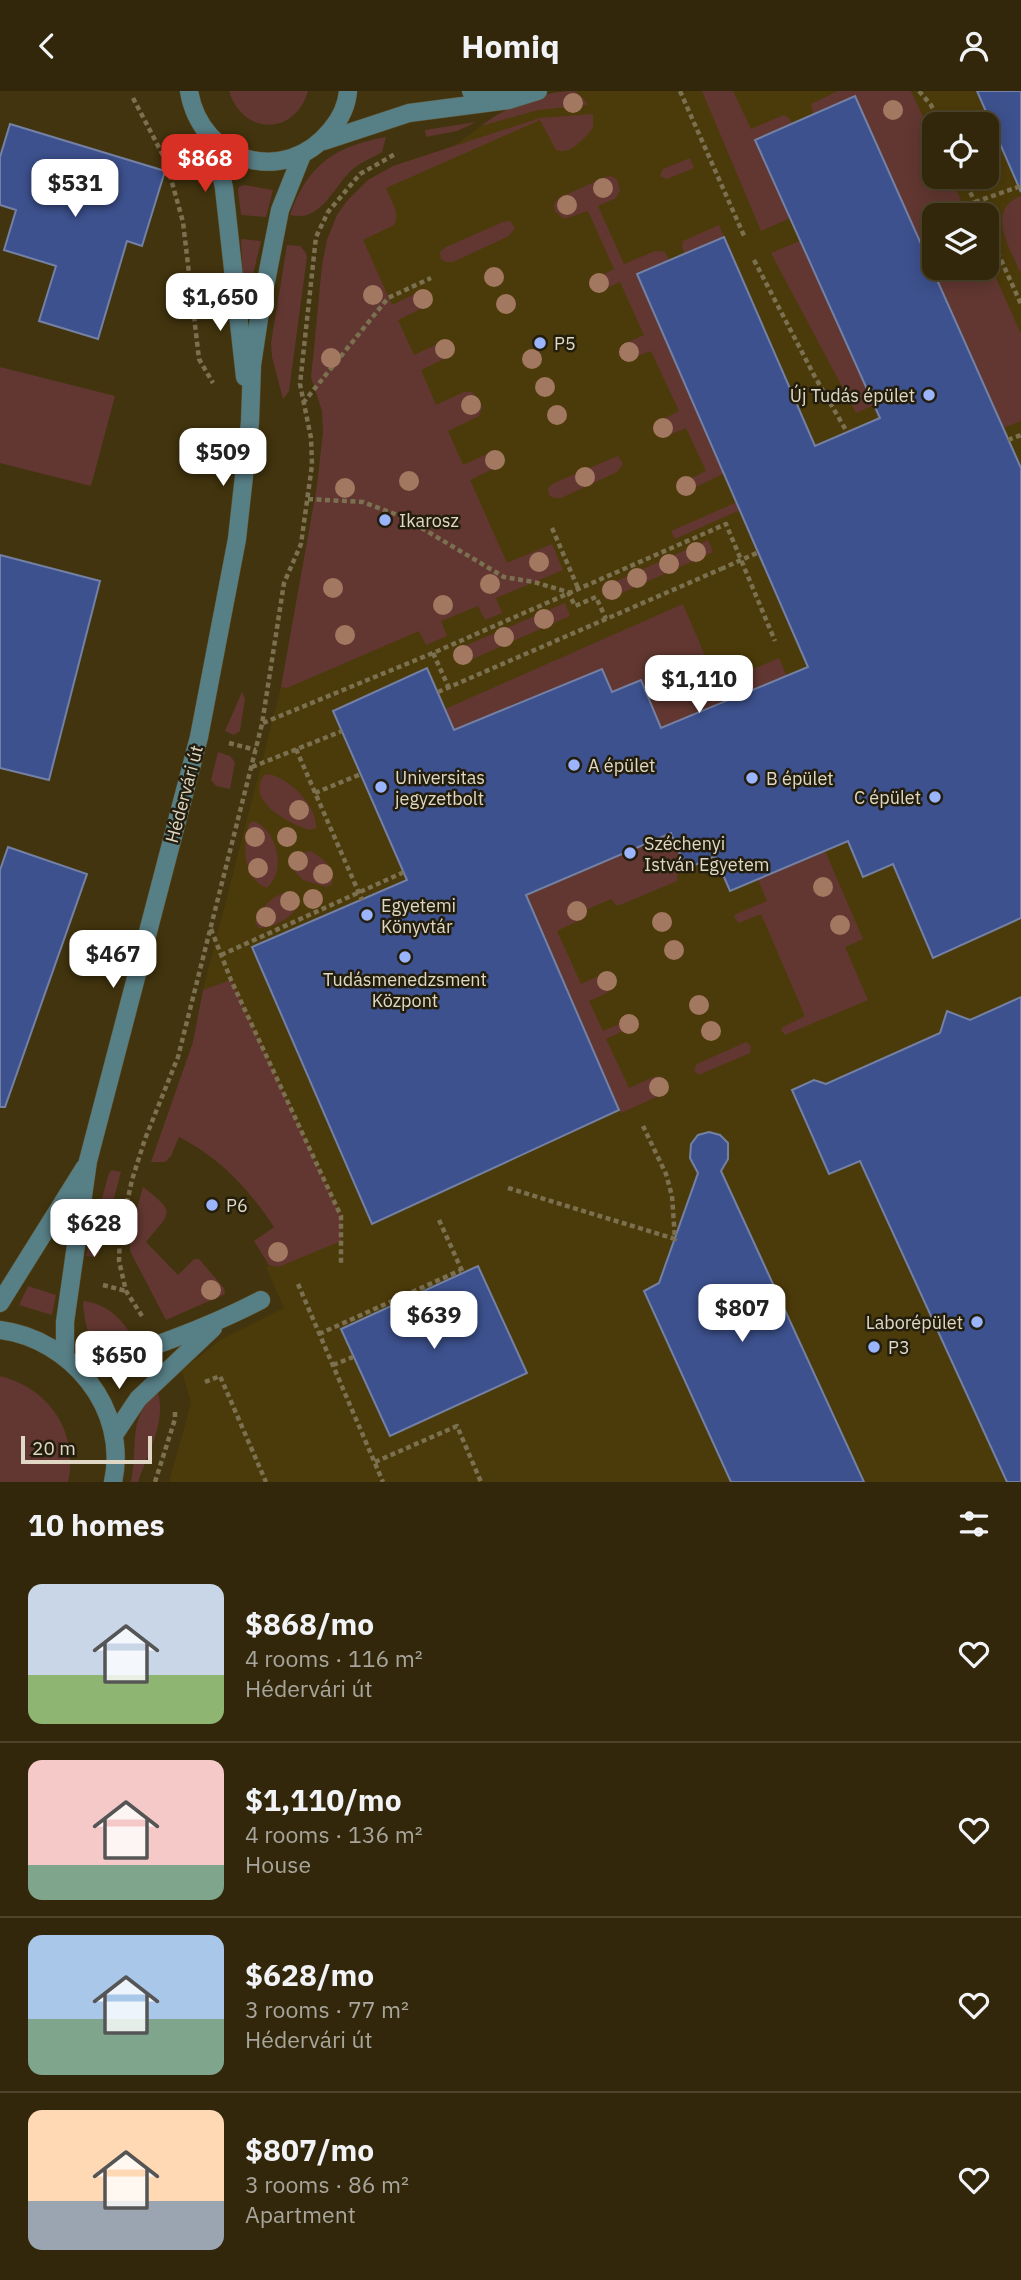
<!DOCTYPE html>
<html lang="en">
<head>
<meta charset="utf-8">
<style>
  :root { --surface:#32270a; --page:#3a2f13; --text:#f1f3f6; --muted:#a8a59c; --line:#4d442b; --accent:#d93025 }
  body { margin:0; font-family:"IBM Plex Sans",sans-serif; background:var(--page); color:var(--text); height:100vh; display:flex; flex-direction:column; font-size:26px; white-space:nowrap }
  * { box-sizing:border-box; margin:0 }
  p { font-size:23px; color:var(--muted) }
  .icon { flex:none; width:38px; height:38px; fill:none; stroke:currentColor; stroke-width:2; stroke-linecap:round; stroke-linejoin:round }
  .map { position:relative; height:1391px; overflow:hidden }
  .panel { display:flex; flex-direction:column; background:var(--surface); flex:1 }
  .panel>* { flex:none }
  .fabs { position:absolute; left:922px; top:21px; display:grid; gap:14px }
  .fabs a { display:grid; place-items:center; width:77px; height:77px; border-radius:14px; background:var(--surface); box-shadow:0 4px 18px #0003,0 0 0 2px var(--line); font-size:35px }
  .scale { position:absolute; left:21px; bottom:18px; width:131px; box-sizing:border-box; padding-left:7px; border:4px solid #e0d8c4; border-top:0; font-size:19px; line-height:24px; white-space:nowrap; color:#e0d8c4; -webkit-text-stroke:5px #231d0d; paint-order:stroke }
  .price { position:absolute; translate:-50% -60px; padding:0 16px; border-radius:14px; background:#fff; color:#222; font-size:23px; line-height:46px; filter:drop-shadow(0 2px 4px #0008) }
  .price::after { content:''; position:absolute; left:50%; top:42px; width:21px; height:16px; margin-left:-10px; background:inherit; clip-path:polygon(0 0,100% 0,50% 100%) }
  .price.selected { background:var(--accent); color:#fff }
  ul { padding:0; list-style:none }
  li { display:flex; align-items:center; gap:21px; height:175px; padding:0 28px }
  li+li { border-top:2px solid var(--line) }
  li span { display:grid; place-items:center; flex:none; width:196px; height:140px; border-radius:14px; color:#555 }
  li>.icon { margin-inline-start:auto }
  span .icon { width:84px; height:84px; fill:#fffc; stroke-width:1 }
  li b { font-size:30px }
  h2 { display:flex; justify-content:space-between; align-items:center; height:84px; padding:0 28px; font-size:30px }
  header { display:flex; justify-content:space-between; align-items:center; height:91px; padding:0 28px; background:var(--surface); font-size:32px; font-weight:800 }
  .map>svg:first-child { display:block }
</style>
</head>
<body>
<header><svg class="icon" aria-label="back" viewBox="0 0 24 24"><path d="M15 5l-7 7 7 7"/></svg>Homiq<svg class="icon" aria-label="person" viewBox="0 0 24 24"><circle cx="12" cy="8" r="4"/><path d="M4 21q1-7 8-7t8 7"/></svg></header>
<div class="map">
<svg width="1021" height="1391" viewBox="0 0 1021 1391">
  <rect width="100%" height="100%" fill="#42340e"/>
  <path fill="#4c3b0a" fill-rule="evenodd" d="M563 0H1021V1391H169L191 1312 182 1280 220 1249 284 1217 266 1176 319 1152 203 899 281 596 317 395 323 341 322 320 311 286 327 149 337 124 347 110 368 89 393 75 454 55 495 25ZM934 33H987V86H934ZM934 124H987V177H934Z"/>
  <path fill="#623731" d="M229 0H308C295 45 243 45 229 0Z
    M574 0 582 6 588 14 538 19 481 35C505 16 543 0 574 0Z
    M702 0H733L751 38 784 24 789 27 792 33 755 49 790 127 761 140Z
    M838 0H911L934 50V86H950L968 124H934V177H987V167L1021 243V330L1003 337 855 5 813 23 811 13Z
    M593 23V37C583 48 572 64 556 59L540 29 386 97C390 108 401 122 394 134L363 149 392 214 419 201 427 200 431 205 429 214 398 229 414 264 442 251 450 250 454 255 452 264 421 279 436 314 464 301H472L482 316 479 325 448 340 463 374 492 361H499L504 365 501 374 470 389 507 472 552 453 563 479 496 507 502 522 485 529 478 515 441 530 447 545 426 554 419 540 287 597 281 596 317 395 323 341 322 320 311 286 313 268 322 174 327 149 337 124 347 110 368 89 393 75 540 27Z
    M476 31 457 40 426 46 425 39Z
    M386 46 382 61C373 67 362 70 353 78 333 95 322 132 290 124 307 74 335 55 386 46Z
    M690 67 694 77 667 88 660 85 663 78Z
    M605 86 611 85 617 88 620 100 616 107 598 115 624 173 655 160 665 161 669 169 638 183 725 382 683 402 679 393 706 380 686 337 662 347 655 341 656 332 679 320 651 260 626 269 620 264C620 251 635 249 644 244L620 191 602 199 591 198 589 191 614 178 588 120 564 128 555 120 554 113 559 107Z
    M244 94 273 99 266 126 241 124 238 99 239 96Z
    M1021 105V183C1011 159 984 119 1021 105Z
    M510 130 515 137 509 145 453 171H446L441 168 440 161 446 156 503 131Z
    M719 134 724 146 685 163 682 156 683 150Z
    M241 148 261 150 251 192 243 191Z
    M800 150 874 314 856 322 771 162Z
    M287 154 300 155 306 162 307 166 289 300 283 308 272 266 271 252Z
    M0 276 115 305 91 395 0 372Z
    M618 365 623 373 617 381 561 407H554L549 404 548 397 554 392Z
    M737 411 740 419 675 448 671 440Z
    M708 449 713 461 606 509 601 497Z
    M565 512 570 525 459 574 453 560Z
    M683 513 717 593 779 567 789 590 779 588 661 637 644 597 615 608 602 578 485 626 467 669 445 618Z
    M242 601 245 608 240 640 234 644 225 640Z
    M218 661 230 665 235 671 230 698 216 695 211 689Z
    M269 683C290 688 317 714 316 737L309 739C289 732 245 711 264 684Z
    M253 730C277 738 287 780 267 797 243 789 242 752 249 733Z
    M671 742 686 777 678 780 677 790 620 814H616L611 808 586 819V826L557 840 581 893 603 883H610C623 899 601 904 589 910L603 940 629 929 635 931 632 936 606 948 629 997 656 985 662 986 666 990 667 997 663 1003 621 1022 504 754 555 792Z
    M310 760C323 767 335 776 332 793L326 796 303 789 291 776V769L296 764Z
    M825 760 863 848 845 856 868 909 785 944 781 939 783 936 805 925 761 823 739 832 734 826 736 823 767 810 758 788Z
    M284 802C292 802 296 803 300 810 296 825 274 837 259 837L255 832C261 818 269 807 284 802Z
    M231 889 341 1125V1150L278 1176 269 1174 254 1150 274 1136C248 1097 221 1068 179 1046L171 1065 165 1071H151L193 951 203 899Z
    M746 951 751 955 750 962 701 983H697L694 979 697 973Z
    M112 1079 121 1081 99 1162 94 1166 86 1165 109 1082Z
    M143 1096C178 1123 170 1121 146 1151L178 1184 194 1168H199L224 1197 225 1203 166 1229 130 1160V1143Z
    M28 1195 56 1204 52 1224 19 1214Z
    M83 1210C106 1213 118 1224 131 1243 91 1258 86 1249 83 1210Z
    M0 1285C49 1297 79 1341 68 1391H0Z
    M157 1299C168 1328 147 1364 138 1391H131C139 1352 126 1331 157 1299Z"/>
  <path fill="#3d518e" stroke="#7481a5" stroke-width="2" d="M977 0H1021V101Z
    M855 5 1021 377V827L933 867 893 773 863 786 848 750 730 800 715 765 686 778 671 742 526 804 619 1019 372 1133 252 856 407 789 333 620 427 577 454 639 602 578 612 601 641 589 661 637 808 576 637 183 724 146 815 355 880 327 755 49Z
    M10 33 165 80 142 155 127 150 98 248 39 230 56 175 4 159 16 119 0 114V66Z
    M0 464 100 490 49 689 0 677Z
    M8 756 87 783 5 1016H0V779Z
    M1021 906V1391H1007L860 1070 829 1083 792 999 814 989 826 993 940 942 947 920 970 929Z
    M709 1041 720 1044 728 1052V1068L721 1080 864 1391H731L644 1200 659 1192 698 1082 690 1067 691 1053 698 1044Z
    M478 1175 527 1282 390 1345 341 1238Z"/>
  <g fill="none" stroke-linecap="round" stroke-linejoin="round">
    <defs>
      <path id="minor" d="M189 0C201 72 285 96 331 39 340 28 347 14 348 0
        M471 0 500 2
        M214 50 224 97 245 286
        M324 50 409 22 509 9 538 0
        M0 1212 85 1076
        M0 1239C71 1248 129 1318 113 1391
        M65 1264V1231L88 1070 199 646 237 448 250 331 252 274 260 221 280 119 302 64
        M80 1279C142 1260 203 1239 261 1209
        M114 1344 138 1308 213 1237"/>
    </defs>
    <use href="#minor" stroke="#5e522f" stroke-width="19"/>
    <path stroke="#7b7050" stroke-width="4.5" stroke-dasharray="5 3.5" stroke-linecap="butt" d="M680 0 745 147
      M919 0 931 14 940 33
      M133 7 166 70 183 131 199 268 213 292
      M963 86 981 124
      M975 111 1021 95
      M987 138 1021 213
      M754 169 815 286 847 341
      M303 312 388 207 431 187
      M1008 349 1021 344
      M308 408 363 411 403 426 504 486 534 491 568 501 575 515 596 506 606 528
      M552 437 578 497
      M433 562 449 597
      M438 601 721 478
      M263 632 433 562 726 433 775 550
      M229 652 256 659
      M296 658 362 809
      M252 676 342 640
      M315 702 361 683
      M211 838 231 889 341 1125V1173
      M221 864 404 781
      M508 1097 675 1148 672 1105 666 1083 643 1035
      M439 1129 463 1182
      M298 1193 383 1391
      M103 1194 126 1200
      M142 1225 126 1200 119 1170 120 1143 132 1089 145 1048 178 966 262 633 284 492 301 453 312 374 311 347 300 293 316 146 328 121 360 83 397 62
      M319 1243 461 1179
      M333 1274 353 1266
      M205 1291 220 1285 266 1391
      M375 1371 457 1335 481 1391
      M155 1391 175 1328V1318"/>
    <use href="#minor" stroke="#577f86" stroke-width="18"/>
    <path stroke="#7b7050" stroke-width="4.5" stroke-dasharray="5 3.5" stroke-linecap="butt" d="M721 478 759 461"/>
  </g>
  <g fill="#a37861">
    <circle cx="573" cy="12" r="10"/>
    <circle cx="893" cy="19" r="10"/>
    <circle cx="603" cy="97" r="10"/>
    <circle cx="567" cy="114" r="10"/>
    <circle cx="494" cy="186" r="10"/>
    <circle cx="599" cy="192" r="10"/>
    <circle cx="373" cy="204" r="10"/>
    <circle cx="423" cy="208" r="10"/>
    <circle cx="506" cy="213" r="10"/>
    <circle cx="445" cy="258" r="10"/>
    <circle cx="629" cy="261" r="10"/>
    <circle cx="331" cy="267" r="10"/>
    <circle cx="532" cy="268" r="10"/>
    <circle cx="545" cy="296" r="10"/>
    <circle cx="471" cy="314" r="10"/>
    <circle cx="557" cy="324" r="10"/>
    <circle cx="663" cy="337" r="10"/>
    <circle cx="495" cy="369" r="10"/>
    <circle cx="585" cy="386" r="10"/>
    <circle cx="409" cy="390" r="10"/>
    <circle cx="686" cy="395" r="10"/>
    <circle cx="345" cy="397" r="10"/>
    <circle cx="696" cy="461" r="10"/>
    <circle cx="539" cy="471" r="10"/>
    <circle cx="669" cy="473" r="10"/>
    <circle cx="637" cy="487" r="10"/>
    <circle cx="490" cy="493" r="10"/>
    <circle cx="333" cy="497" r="10"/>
    <circle cx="612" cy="499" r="10"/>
    <circle cx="443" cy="514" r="10"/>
    <circle cx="544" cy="528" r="10"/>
    <circle cx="345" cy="544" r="10"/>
    <circle cx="504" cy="546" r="10"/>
    <circle cx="463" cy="564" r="10"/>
    <circle cx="299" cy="719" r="10"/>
    <circle cx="255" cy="746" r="10"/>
    <circle cx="287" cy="746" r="10"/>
    <circle cx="298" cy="770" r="10"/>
    <circle cx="258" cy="777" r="10"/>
    <circle cx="323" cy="783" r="10"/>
    <circle cx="823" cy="796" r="10"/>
    <circle cx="313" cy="808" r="10"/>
    <circle cx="290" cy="810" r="10"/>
    <circle cx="577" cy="820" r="10"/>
    <circle cx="266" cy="826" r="10"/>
    <circle cx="662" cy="831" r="10"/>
    <circle cx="840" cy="834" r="10"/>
    <circle cx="674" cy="859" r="10"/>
    <circle cx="607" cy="890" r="10"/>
    <circle cx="699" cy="914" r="10"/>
    <circle cx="629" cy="933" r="10"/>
    <circle cx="711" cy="940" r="10"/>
    <circle cx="659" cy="996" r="10"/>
    <circle cx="278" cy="1161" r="10"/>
    <circle cx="211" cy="1199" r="10"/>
  </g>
  <g fill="#9bb5fd" stroke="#231d0d" stroke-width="2.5">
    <circle cx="540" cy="252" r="7"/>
    <circle cx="929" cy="304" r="7"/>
    <circle cx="385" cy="429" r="7"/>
    <circle cx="574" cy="674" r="7"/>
    <circle cx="752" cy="687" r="7"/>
    <circle cx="381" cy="696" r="7"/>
    <circle cx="935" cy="706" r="7"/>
    <circle cx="630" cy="762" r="7"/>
    <circle cx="367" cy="824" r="7"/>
    <circle cx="405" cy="866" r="7"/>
    <circle cx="212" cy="1114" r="7"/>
    <circle cx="977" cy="1231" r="7"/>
    <circle cx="874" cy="1256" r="7"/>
  </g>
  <g text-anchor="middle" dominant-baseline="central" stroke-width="5" stroke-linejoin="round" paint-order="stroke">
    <g font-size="18" fill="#e0d8c4" stroke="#231d0d" text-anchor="start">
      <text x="554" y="252">P5</text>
      <text x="915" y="304" text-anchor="end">Új Tudás épület</text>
      <text x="399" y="429">Ikarosz</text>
      <text x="588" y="674">A épület</text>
      <text x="395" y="686">Universitas<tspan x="395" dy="21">jegyzetbolt</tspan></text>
      <text x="766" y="687">B épület</text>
      <text x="921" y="706" text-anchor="end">C épület</text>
      <text x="644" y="752">Széchenyi<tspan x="644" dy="21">István Egyetem</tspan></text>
      <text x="381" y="814">Egyetemi<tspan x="381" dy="21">Könyvtár</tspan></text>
      <text x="405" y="888" text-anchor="middle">Tudásmenedzsment<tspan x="405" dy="21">Központ</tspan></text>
      <text x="226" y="1114">P6</text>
      <text x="963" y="1231" text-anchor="end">Laborépület</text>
      <text x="888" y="1256">P3</text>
    </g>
    <g font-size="18" fill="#e0d8c4" stroke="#231d0d">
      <text transform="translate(184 703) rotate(-75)">Hédervári út</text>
    </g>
  </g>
</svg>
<div class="fabs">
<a><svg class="icon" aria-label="locate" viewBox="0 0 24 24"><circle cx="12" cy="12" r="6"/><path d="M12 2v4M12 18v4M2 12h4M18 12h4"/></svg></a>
<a><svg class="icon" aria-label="layers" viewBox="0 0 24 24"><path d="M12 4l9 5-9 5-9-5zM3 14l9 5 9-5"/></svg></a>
</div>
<div class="scale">20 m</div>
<b class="price selected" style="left:205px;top:103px">$868</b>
<b class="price" style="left:75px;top:128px">$531</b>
<b class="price" style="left:220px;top:242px">$1,650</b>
<b class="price" style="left:223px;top:397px">$509</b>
<b class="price" style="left:699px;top:624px">$1,110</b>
<b class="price" style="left:113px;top:899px">$467</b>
<b class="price" style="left:94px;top:1168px">$628</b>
<b class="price" style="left:742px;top:1253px">$807</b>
<b class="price" style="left:434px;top:1260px">$639</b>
<b class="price" style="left:119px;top:1300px">$650</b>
</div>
<section class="panel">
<h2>10 homes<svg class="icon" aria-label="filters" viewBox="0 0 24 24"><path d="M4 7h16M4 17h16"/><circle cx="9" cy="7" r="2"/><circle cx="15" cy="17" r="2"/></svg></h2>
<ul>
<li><span style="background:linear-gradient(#c9d6e8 65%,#8fb573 0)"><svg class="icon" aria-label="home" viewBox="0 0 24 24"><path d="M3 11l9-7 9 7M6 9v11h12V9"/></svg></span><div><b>$868/mo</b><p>4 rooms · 116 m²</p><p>Hédervári út</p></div><svg class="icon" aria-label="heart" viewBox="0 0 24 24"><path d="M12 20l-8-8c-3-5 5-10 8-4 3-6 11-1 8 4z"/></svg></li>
<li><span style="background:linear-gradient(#f6c9c9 75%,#7fa58c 0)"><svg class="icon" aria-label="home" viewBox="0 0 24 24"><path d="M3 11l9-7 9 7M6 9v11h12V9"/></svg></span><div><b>$1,110/mo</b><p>4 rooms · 136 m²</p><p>House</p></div><svg class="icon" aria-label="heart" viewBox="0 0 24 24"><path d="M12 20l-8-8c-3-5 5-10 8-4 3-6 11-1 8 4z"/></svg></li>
<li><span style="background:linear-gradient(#a9c7e8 60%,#7fa58c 0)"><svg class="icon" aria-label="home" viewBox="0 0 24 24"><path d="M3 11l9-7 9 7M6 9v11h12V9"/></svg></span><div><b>$628/mo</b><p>3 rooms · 77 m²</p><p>Hédervári út</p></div><svg class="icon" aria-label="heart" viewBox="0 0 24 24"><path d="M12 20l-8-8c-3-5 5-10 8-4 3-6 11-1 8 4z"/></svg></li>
<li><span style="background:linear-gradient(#ffd9b3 65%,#9aa5b1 0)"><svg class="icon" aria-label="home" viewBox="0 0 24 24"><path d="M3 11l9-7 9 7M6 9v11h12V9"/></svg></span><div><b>$807/mo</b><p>3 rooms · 86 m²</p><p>Apartment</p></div><svg class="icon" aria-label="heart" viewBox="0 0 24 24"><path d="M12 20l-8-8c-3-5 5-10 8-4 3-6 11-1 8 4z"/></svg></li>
</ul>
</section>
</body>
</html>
